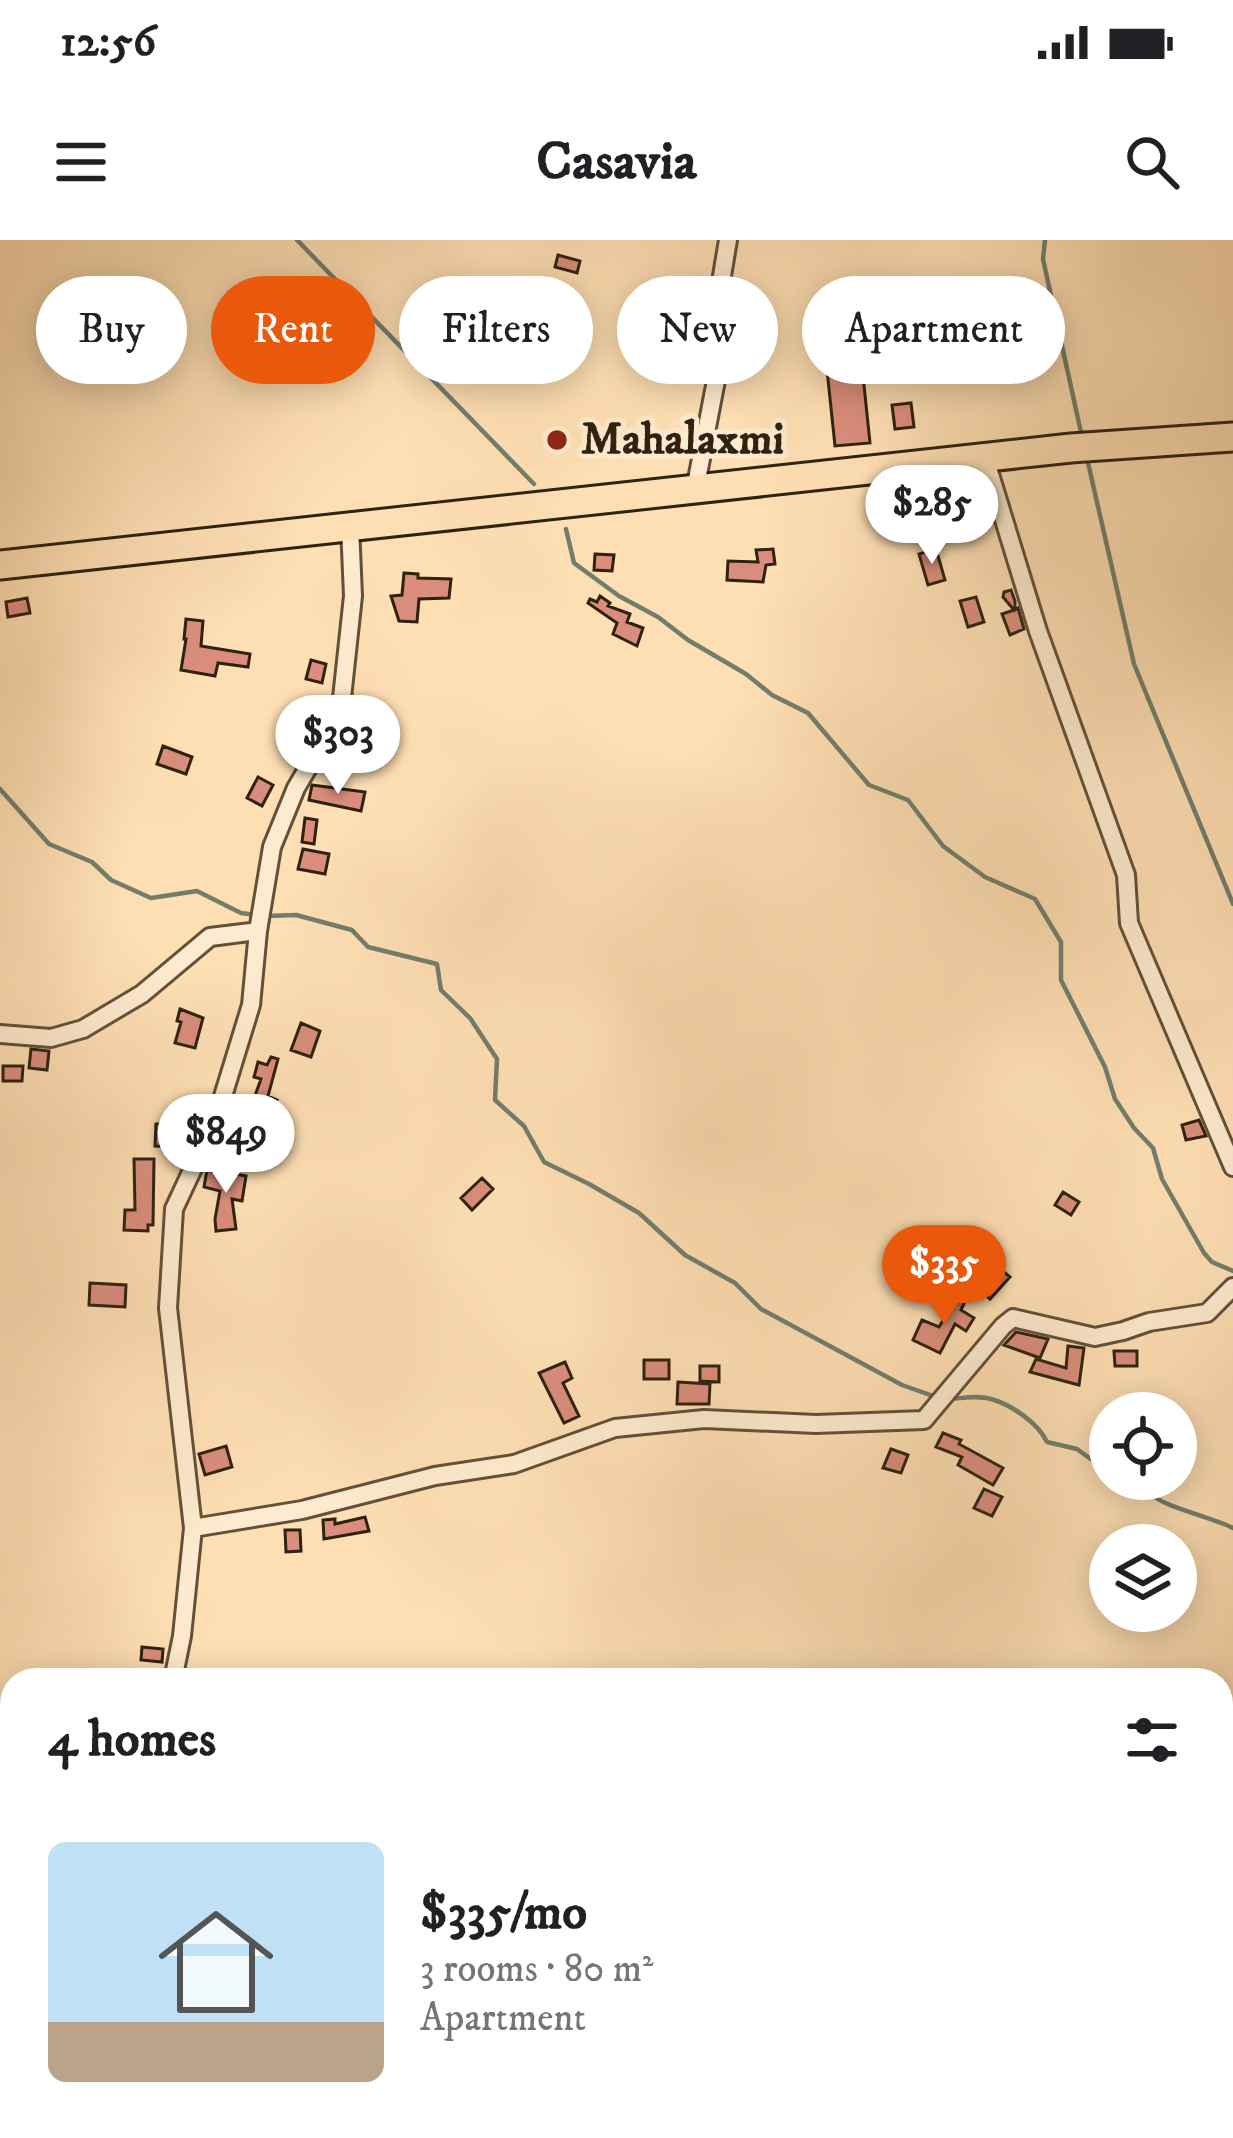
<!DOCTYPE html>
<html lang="en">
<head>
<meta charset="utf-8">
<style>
  :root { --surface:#fff; --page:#f6f6f6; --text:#202124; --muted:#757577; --accent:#ea580c }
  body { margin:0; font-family:"IM FELL DW Pica",serif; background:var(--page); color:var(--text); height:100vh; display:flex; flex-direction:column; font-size:45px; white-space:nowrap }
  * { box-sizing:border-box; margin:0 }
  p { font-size:39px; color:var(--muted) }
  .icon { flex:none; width:66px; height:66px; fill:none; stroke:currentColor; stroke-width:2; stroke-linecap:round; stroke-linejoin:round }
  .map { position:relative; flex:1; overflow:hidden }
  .sheet { position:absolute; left:0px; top:1428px; width:1233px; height:471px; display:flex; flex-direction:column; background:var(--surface); border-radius:36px 36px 0 0; box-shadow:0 6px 30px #0003 }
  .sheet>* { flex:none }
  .guide { position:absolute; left:36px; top:36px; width:1161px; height:108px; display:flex; gap:24px }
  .tools { position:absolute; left:1089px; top:1152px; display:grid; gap:24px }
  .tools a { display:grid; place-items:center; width:108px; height:108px; border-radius:50%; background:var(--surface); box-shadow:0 6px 30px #0003; font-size:60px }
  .price { position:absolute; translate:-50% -102px; padding:0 27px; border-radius:42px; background:#fff; color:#222; font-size:39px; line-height:78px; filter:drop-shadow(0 3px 6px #0008) }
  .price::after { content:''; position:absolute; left:50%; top:72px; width:36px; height:27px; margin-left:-18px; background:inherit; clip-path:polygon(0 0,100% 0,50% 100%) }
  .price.on { background:var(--accent); color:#fff }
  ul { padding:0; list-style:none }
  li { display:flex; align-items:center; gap:36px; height:300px; padding:0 48px }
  li span { display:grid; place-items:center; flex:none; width:336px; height:240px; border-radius:18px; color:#555 }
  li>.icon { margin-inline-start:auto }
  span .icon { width:144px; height:144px; fill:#fffc; stroke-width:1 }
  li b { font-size:51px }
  h2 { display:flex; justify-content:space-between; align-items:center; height:144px; padding:0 48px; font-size:51px }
  .pill { padding:0 42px; border-radius:54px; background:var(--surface); box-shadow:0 6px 30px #0003; font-size:42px; line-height:108px }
  .pill.on { background:var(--accent); color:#fff }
  .status { display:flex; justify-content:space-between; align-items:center; height:84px; padding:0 60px; background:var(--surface); direction:ltr }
  .status svg { height:33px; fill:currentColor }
  header { display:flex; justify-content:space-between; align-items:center; height:156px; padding:0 48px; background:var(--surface); font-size:54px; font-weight:800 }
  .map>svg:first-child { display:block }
</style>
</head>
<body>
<div class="status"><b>12:56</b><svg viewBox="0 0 49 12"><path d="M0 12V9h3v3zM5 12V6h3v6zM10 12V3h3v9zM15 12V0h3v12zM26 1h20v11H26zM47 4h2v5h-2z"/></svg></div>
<header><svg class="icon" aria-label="menu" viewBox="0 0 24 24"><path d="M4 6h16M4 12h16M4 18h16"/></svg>Casavia<svg class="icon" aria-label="search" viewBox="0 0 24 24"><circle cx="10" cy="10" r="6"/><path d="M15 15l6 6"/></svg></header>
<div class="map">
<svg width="1233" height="1898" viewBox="0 0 1233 1898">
  <rect width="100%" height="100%" fill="#fedeb3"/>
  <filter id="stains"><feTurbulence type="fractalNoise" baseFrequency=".00167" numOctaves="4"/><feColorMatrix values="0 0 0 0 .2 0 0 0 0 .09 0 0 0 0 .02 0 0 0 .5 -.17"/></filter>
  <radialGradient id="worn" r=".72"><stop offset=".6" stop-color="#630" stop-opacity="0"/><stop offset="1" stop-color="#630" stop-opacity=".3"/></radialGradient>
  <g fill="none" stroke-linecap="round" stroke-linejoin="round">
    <path stroke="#727e6c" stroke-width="4.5" d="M297 0 534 244
      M1045 0 1043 19 1082 197
      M1086 214 1134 424 1233 664
      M566 289 574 323 619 356 658 377 688 400 746 434 772 455 808 473 869 545 908 560 943 606 985 637 1035 659 1061 702V740L1105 827 1115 859 1134 888 1153 908 1162 939 1204 1013 1212 1022 1233 1031
      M0 549 49 604 92 622 111 640 151 658 197 651 241 673 256 675
      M267 676 296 675 352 690 368 707 437 724 441 750 470 778 497 819 495 860 524 886 544 922 589 944 639 973 685 1015 735 1043 761 1069 902 1145 939 1158
      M950 1159C964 1158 978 1155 991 1159 1012 1165 1038 1183 1047 1202L1077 1209 1110 1233
      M1141 1239C1145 1245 1149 1251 1154 1256 1165 1267 1214 1278 1233 1288"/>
  </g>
  <path fill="#da8d7c" stroke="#2e2210" stroke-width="3" d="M558 15 580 21 577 33 555 27Z
    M938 39 943 91 891 93 887 43Z
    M862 126 870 203 835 206 827 130Z
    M911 163 914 187 895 189 892 165Z
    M773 309 775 324 766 325 763 342 727 340 728 321 758 322 756 310Z
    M936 309 945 340 928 345 919 314Z
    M595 314 614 315 612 331 594 330Z
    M404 333 418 334V338L451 339 449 358 419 359 417 382 399 381 391 356 402 355Z
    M1011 350 1015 361V370L1018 368 1024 389 1010 395 1002 374 1014 370 1003 357 1004 352Z
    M600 356 610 363 608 366 630 374 627 382 643 388 637 406 613 394 617 383 588 363 590 359 597 362Z
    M976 357 984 382 968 387 960 361Z
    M27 358 30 373 8 377 6 362Z
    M186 379 203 381 201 406 250 414 248 427 218 423 215 436 181 430 186 399H184Z
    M311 420 326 424 322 443 306 439Z
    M287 490 303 494 299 511 282 506Z
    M347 500 364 502 363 518 345 516Z
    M163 506 192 517 186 534 157 524Z
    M258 537 273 545 262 566 247 558Z
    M312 545 365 552 361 571 309 560Z
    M305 578 317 580 314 604 302 602Z
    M303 609 329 614 325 634 298 629Z
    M180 769 203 778 195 808 175 803 181 782 177 781Z
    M301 783 320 791 311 817 291 810Z
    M31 809 49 811 47 830 29 828Z
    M271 817 278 819 268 856 277 860 264 892 244 886 261 839 254 837 258 822 267 825Z
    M3 826H23L22 841H3Z
    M1199 880 1206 896 1186 900 1182 885Z
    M156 884H174L173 907 155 906Z
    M134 919H154L153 985H148V991L124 990 125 970H135Z
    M225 925H228L229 933 246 936 242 961 232 959 236 989 216 991 215 979 220 951 204 947 207 930 223 934Z
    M482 938 493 949 472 970 461 958Z
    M1063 952 1079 962 1071 975 1055 965Z
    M991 1021 1010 1037 990 1059 972 1042Z
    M90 1043 126 1045 125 1067 89 1065Z
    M960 1053 967 1057 961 1070 974 1078 966 1091 955 1084 940 1113 913 1100 922 1080 939 1087Z
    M1016 1092 1048 1099 1040 1118 1004 1105Z
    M1068 1106 1084 1108 1079 1145 1030 1132 1036 1119 1066 1128Z
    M1114 1111H1137V1126H1115Z
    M644 1120H669V1139H644Z
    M565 1122 572 1138 563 1143 579 1176 564 1183 539 1133Z
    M700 1126H719V1142L700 1141Z
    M678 1142 710 1144 709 1164H677Z
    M943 1193 961 1200 959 1204 1003 1228 993 1245 958 1225 962 1217 936 1207Z
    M226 1206 232 1227 205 1235 199 1214Z
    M891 1209 908 1215 901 1233 883 1228Z
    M984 1249 1002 1257 992 1276 974 1268Z
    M365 1277 369 1291 324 1299 323 1280 335 1279V1284Z
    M285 1290H300L301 1311 286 1312Z
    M142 1407 163 1409 162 1422 141 1420Z"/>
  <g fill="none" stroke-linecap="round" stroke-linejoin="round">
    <defs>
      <path id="minor" d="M985 218 1038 391 1126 635 1129 683 1233 927
        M695 250 722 109 715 78 728 0
        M0 794 51 798 83 789 142 754 210 697 258 691
        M193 1288 302 1270 435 1236 514 1224 615 1188 704 1179 816 1184 924 1180 1003 1086 1013 1078 1095 1097 1123 1091 1149 1082 1207 1073 1233 1047
        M173 1440 182 1396 193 1288 168 1068 174 969 216 879 251 765 258 691 272 607 296 548 335 482 342 458 353 356 350 286
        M0 1845 12 1847
        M247 1887 274 1898"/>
      <path id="primary" d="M0 325 1071 208 1233 197"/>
    </defs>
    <use href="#minor" stroke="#625139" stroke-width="22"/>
    <use href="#primary" stroke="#2e2210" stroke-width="33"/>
    <use href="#minor" stroke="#feeace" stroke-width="16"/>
    <use href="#primary" stroke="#fedeb3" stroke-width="27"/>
  </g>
  <circle fill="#8f2418" stroke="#feeace" stroke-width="4.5" cx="557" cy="200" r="12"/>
  <g text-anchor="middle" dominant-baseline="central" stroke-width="10" stroke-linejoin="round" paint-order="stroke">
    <g font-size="45" font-weight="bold" fill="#2e2210" stroke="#feeace" text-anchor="start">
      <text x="581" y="200">Mahalaxmi</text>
    </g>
  </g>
  <rect width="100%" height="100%" filter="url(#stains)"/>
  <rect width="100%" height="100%" fill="url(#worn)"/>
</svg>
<div class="tools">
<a><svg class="icon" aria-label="locate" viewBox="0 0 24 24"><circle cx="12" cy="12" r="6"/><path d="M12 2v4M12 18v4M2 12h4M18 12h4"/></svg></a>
<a><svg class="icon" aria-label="layers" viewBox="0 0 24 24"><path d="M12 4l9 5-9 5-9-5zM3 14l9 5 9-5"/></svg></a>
</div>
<b class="price" style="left:932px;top:327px">$285</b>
<b class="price" style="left:338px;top:557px">$303</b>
<b class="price" style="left:226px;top:956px">$849</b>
<b class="price on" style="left:944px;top:1087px">$335</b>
<div class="guide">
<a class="pill">Buy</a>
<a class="pill on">Rent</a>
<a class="pill">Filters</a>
<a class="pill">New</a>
<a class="pill">Apartment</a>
</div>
<section class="sheet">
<h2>4 homes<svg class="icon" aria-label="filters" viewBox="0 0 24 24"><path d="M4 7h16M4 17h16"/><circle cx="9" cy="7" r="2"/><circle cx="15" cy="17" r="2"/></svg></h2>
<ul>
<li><span style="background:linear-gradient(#bfe0f5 75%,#b9a48a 0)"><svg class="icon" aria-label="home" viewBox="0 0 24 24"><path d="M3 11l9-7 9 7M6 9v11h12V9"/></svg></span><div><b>$335/mo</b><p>3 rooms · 80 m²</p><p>Apartment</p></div></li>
</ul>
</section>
</div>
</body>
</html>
